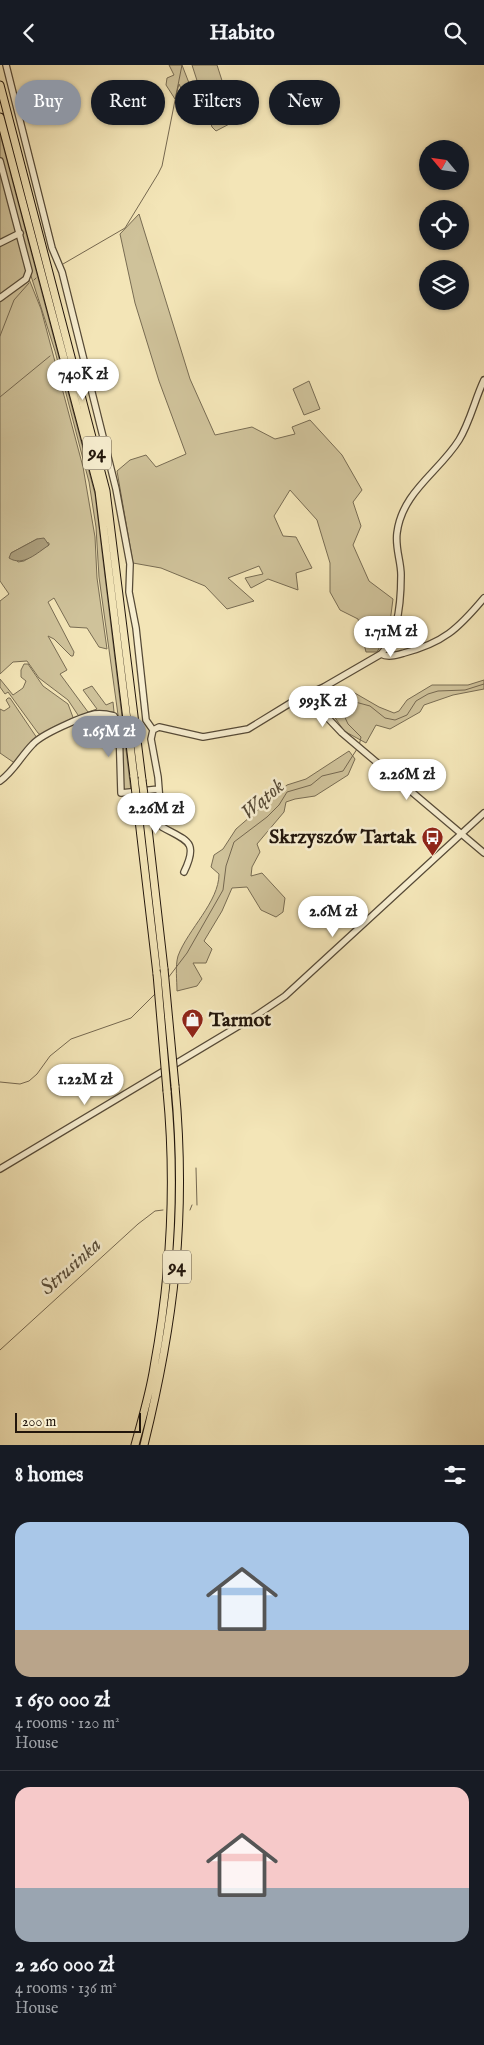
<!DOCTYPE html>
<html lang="en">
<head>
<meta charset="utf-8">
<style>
  :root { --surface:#171b24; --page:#20242c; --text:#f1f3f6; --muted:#9ea1a6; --line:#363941; --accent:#8c9099 }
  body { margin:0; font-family:"IM FELL English",serif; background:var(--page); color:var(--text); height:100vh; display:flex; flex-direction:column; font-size:19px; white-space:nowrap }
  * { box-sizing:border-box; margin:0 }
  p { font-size:16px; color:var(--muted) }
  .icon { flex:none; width:28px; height:28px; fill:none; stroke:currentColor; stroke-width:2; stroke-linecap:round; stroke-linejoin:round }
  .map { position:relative; height:1380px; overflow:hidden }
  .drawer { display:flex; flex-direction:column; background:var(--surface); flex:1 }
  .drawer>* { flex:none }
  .hud { position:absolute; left:15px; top:15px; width:455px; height:45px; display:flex; gap:10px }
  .needle { width:32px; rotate:299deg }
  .tools { position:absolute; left:419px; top:75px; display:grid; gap:10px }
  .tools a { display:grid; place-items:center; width:50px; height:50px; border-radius:50%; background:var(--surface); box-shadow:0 1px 4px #0004; font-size:25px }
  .scale { position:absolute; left:15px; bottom:12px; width:126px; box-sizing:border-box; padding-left:5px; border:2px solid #22160c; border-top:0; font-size:14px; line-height:18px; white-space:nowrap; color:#22160c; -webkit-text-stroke:4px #f7eed0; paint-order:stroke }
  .price { position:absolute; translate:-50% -42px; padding:0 11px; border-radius:18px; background:#fff; color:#222; font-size:16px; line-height:32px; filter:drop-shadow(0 1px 2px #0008) }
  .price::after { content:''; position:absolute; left:50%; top:30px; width:15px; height:11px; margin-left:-8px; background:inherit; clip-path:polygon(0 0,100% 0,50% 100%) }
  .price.active { background:var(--accent); color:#fff }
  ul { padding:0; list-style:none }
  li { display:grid; align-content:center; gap:10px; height:265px; padding:0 15px }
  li+li { border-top:1px solid var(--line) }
  li span { display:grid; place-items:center; height:155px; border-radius:15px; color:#555 }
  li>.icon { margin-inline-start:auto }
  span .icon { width:90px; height:90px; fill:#fffc; stroke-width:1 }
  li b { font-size:21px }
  h2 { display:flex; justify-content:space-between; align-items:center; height:60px; padding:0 15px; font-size:21px }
  .pill { padding:0 18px; border-radius:22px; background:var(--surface); box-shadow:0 1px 4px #0004; font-size:18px; line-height:45px }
  .pill.active { background:var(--accent); color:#fff }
  header { display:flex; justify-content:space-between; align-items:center; height:65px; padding:0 15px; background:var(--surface); font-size:22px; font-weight:700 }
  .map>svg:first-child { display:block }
</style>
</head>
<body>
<header><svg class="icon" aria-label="back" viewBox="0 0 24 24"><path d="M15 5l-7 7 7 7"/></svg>Habito<svg class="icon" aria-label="search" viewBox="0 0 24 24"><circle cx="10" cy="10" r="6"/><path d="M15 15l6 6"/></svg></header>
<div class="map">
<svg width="484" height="1380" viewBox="0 0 484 1380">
  <rect width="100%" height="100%" fill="#f3e5b7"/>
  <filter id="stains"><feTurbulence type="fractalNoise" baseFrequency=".004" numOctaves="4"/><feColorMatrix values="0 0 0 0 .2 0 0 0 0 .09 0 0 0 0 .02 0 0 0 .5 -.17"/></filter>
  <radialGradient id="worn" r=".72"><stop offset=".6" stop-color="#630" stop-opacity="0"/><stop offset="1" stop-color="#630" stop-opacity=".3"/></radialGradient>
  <path fill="#cfc29a" stroke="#786c53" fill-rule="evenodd" d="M169 0H182L189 18V34L186 35 179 19 175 34 166 20 167 13 174 10Z
    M192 0H217L235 56 216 66 212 62Z
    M0 69 95 429 131 726 123 725 119 657 99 512 96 462 89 417 55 286 31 211 0 94Z
    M0 99 17 166 0 177Z
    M139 149 190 314 215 370 252 362 275 374 295 369 292 362 310 355 342 390 362 425 353 437 361 461 353 480 369 516 393 534 389 565 377 587H366L358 554 340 545 330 527V498L317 455 290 425 274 451 283 471 296 472 312 503 296 508 298 525 268 514 251 523 245 513 263 509 259 501 228 513 254 536 227 544 205 521 161 503 133 498 117 406 130 395 146 390 156 402 186 389 159 316 135 238 120 169Z
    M18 171 27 211 0 232V180Z
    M29 214 41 244 83 402 95 472 97 513 107 584 99 582 87 563 70 562 54 533 48 537 74 587 73 591H71L54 574 48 571 67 605 60 609 88 647 97 644 83 625 92 621 106 640 113 637 114 647 104 646 80 653 68 635 39 613 27 596 13 597 0 609V536L9 529 0 516V233ZM37 474 49 478V480L24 496 18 497 11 488Z
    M309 316 320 344 304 350 293 324Z
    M24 599H28L43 621 68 639 74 655 41 670 38 668 8 627 5 629 0 622V614L13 630 23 623 26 616 21 612V605Z
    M484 615V624L453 630 424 640 420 647 390 664 376 660 366 678 344 666 330 645 336 634 345 627H353L379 642 394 648 399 646 407 635 432 620H468Z
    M8 633H10L37 673 16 699 0 688V644L4 646 10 642 6 635Z
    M349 686 355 694 348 710 315 731 295 734 286 737 284 747 257 779 260 787 252 802 251 811 262 808 285 833 283 847 276 852 261 845 247 822 232 823 222 846 204 876 212 884 206 898H193L202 914 197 921 177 926C177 916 175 901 178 891 188 864 219 837 219 809L211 802 214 790 223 784 236 764 287 720 306 714Z"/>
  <path fill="#ac9f7d" stroke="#756850" d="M44 473 49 480C37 488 23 502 9 493L11 488 37 474Z"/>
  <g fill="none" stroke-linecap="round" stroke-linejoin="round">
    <path stroke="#756850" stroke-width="1" d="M63 199 125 163 158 109 162 101 182 0
      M34 215 36 213
      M0 271 14 235 29 218
      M0 332 50 291
      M359 681 361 672 348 659 341 644 348 635 370 641 385 653 395 655 407 650 416 636 428 629 438 626 465 625 484 619
      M168 913 187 888 223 825 226 801 234 777 267 752 279 740 287 727 311 720 322 711 343 706 357 684
      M0 1017 20 1019 29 1016 37 1009 50 991 71 974 131 953 156 928
      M196 1103 197 1140
      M190 1145 192 1140
      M0 1285 138 1159 155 1146 163 1145"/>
    <defs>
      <path id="minor" d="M6 0 52 183 62 207 116 424 130 499 129 527 136 563 146 655 153 665
        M0 96 29 206 26 214 0 233
        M0 178 20 168
        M381 589C388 593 397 590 404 588 443 578 458 564 484 533
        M306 630 342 668 484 788
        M0 716C14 706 21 691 33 679 42 669 81 652 95 649 102 648 107 649 114 651L119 661 121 728 159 724
        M184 807C199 776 187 776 162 762L158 712 151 674 153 665 159 662 203 672 248 664 297 634 324 622 381 589C399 571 401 534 401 510 401 496 395 483 397 468 402 427 439 407 459 375 470 357 475 334 484 315
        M0 1104 257 950 285 931 484 748"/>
      <path id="major" d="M0 20 106 426 142 715
        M0 52 99 426 134 712
        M145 737 164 904
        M137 738 157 909
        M135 1380C142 1354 150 1328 154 1302 171 1210 176 1119 167 1026
        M144 1380C175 1255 187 1149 175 1021"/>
    </defs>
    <use href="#minor" stroke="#564a37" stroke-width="8"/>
    <use href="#major" stroke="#22160c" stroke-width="9"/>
    <use href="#minor" stroke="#f7eed0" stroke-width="5.5"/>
    <use href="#major" stroke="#f3e5b7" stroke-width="7"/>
    <defs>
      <path id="major-bridge" d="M134 712 137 738
        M142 715 145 737
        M164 904 175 1021
        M157 909 167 1026"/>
    </defs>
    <use href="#major-bridge" stroke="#22160c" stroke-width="9" stroke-linecap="butt"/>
    <use href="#major-bridge" stroke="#f3e5b7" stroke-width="7"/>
  </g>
  <defs>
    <symbol id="bus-pin" viewBox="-11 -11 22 30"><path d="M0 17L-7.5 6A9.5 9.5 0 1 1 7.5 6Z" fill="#8f2418" stroke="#f7eed0"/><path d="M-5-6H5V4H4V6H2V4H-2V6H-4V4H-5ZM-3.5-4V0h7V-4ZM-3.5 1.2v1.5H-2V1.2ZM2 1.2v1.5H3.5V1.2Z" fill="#fff"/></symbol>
    <symbol id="shop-pin" viewBox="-11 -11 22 30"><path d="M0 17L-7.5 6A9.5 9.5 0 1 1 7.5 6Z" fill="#8f2418" stroke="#f7eed0"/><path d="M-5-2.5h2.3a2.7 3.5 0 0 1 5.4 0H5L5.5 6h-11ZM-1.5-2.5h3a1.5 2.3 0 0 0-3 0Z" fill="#fff"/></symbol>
  </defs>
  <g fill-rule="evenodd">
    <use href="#bus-pin" x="420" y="760" width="25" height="34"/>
    <use href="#shop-pin" x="180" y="942" width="25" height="34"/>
  </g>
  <g text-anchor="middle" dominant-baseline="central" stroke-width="5" stroke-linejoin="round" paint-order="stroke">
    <g fill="#f7eed0" stroke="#625747" stroke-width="1">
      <rect x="83" y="371.5" width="28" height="33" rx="4"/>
      <rect x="163" y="1185.5" width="28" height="33" rx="4"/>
    </g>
    <g font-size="19" font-weight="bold" fill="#22160c">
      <text x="97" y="388">94</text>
      <text x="177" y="1202">94</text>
    </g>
    <g font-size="20" font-weight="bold" fill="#22160c" stroke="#f7eed0" text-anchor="end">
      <text x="416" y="772">Skrzyszów Tartak</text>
      <text x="209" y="955" text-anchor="start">Tarmot</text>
    </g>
    <g font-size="21" font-style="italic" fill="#594d39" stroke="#f7eed0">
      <text transform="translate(263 735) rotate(-41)">Wątok</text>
      <text transform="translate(71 1202) rotate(-42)">Strusinka</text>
    </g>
  </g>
  <rect width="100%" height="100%" filter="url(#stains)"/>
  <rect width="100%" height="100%" fill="url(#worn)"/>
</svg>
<div class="tools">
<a><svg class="needle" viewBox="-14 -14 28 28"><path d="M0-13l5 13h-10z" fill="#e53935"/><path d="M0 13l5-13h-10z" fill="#9ea1a6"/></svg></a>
<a><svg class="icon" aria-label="locate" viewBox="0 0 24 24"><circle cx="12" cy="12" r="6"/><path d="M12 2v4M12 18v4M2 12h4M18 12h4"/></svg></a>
<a><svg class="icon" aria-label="layers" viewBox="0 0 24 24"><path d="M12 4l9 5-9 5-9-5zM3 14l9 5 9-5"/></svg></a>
</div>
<div class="scale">200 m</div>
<b class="price" style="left:83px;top:336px">740K zł</b>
<b class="price" style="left:391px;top:593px">1.71M zł</b>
<b class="price" style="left:323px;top:663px">993K zł</b>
<b class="price active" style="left:109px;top:693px">1.65M zł</b>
<b class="price" style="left:407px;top:736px">2.26M zł</b>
<b class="price" style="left:156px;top:770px">2.26M zł</b>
<b class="price" style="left:333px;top:873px">2.6M zł</b>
<b class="price" style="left:85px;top:1041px">1.22M zł</b>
<div class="hud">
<a class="pill active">Buy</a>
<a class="pill">Rent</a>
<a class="pill">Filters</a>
<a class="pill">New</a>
</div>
</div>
<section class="drawer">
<h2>8 homes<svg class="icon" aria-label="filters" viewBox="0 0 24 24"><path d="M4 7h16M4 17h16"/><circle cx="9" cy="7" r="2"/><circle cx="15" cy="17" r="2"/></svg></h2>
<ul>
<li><span style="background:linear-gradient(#a9c7e8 70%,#b9a48a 0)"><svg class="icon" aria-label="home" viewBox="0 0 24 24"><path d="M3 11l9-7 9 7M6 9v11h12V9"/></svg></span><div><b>1 650 000 zł</b><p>4 rooms · 120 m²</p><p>House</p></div></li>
<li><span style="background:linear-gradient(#f6c9c9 65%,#9aa5b1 0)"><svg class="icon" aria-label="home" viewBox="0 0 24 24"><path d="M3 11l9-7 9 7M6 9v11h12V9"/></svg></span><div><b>2 260 000 zł</b><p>4 rooms · 136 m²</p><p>House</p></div></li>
</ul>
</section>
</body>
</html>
